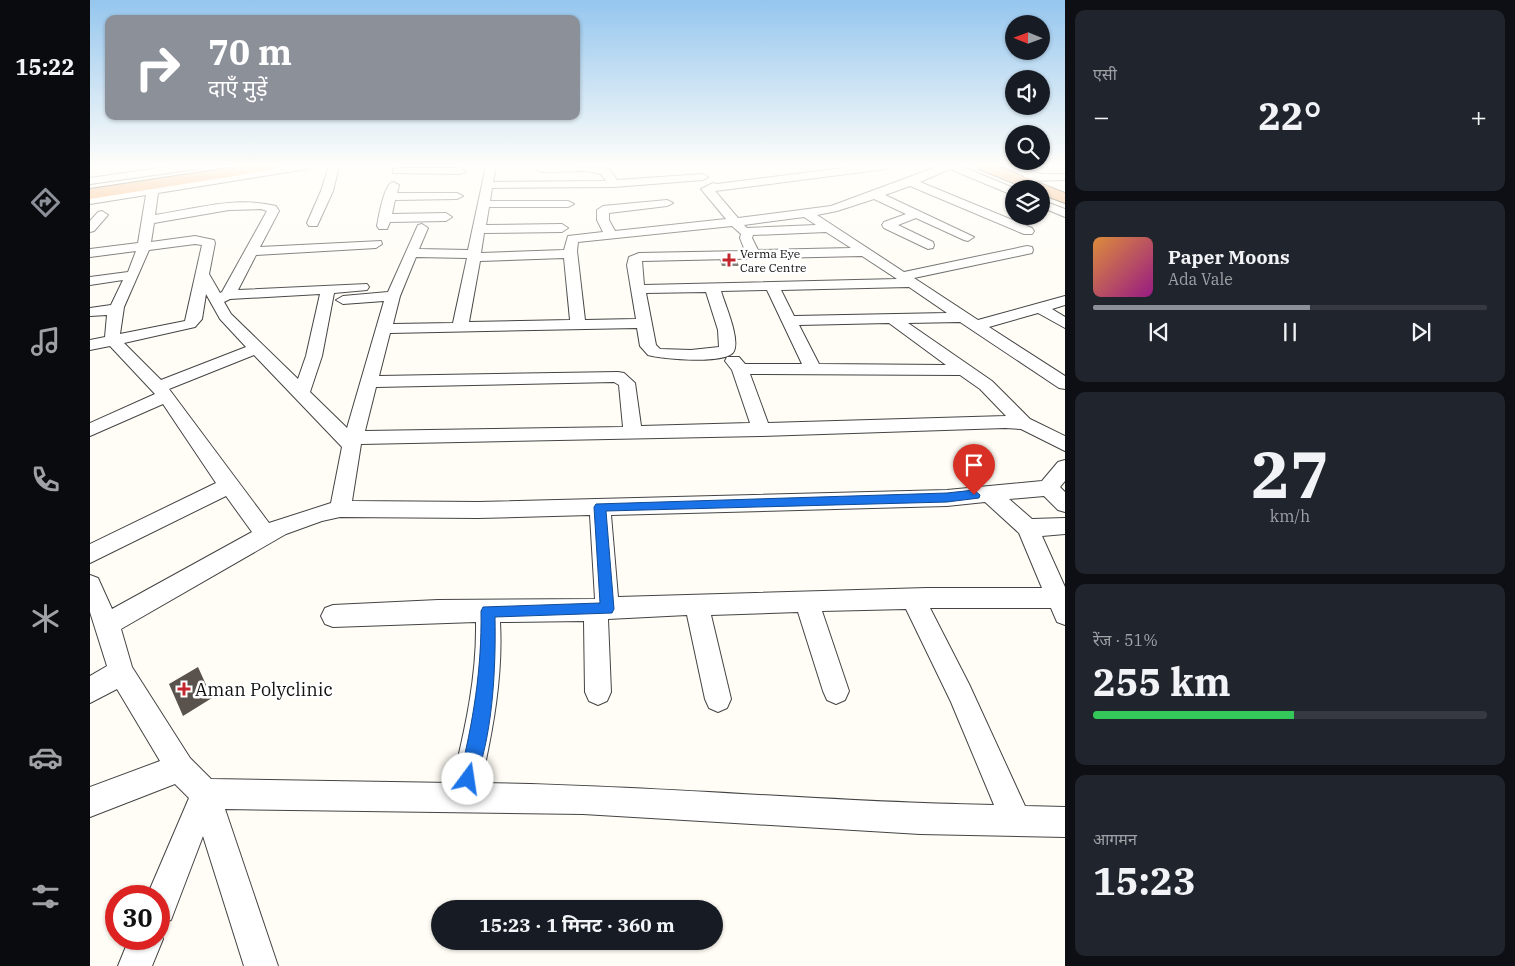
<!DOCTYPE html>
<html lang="hi">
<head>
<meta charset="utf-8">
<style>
  body { margin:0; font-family:"IBM Plex Serif","Noto Sans Devanagari",serif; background:#20242c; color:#f1f3f6; height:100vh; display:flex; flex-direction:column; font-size:19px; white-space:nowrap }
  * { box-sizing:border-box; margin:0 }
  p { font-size:16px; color:#9ea1a6 }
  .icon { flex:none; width:28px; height:28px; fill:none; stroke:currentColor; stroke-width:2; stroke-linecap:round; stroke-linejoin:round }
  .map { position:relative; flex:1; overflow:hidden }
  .drawer { display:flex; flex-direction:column; gap:10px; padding:10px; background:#0d0f14; width:450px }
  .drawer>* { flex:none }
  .top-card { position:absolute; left:15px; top:15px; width:475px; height:105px; border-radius:10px; box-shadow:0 1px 4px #0004; background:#8c9099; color:#fff; overflow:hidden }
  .needle { width:32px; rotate:271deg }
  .fabs { position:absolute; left:915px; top:15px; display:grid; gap:10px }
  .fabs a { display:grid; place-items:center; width:45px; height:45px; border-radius:50%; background:#171b24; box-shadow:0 1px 4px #0004; font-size:25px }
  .speed { position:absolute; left:15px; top:885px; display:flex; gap:10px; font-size:25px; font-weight:700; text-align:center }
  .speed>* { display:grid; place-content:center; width:65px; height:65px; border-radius:50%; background:#171b24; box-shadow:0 1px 4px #0004; line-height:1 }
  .speed .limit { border:8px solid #d22; background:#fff; color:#111 }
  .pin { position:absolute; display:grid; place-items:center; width:42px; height:42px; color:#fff; margin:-51px -21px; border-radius:50% 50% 50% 0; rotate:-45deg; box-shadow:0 0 5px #0007 }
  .pin .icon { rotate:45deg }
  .me { position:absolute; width:55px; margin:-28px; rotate:14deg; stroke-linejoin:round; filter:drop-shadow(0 0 4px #0008) }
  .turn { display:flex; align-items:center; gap:18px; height:105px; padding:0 20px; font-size:22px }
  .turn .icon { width:65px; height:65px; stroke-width:2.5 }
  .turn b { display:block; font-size:35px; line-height:42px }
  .big { font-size:38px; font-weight:700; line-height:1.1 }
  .drawer .widget { flex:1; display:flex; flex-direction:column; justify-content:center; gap:8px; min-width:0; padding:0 18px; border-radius:10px; background:#20242c }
  .drawer .dial { align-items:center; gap:0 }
  .dial b { font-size:65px; line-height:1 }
  .song { display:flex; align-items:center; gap:15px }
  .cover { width:60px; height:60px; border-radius:8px; background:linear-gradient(135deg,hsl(30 70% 55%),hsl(310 70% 35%)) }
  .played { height:5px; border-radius:2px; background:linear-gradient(90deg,#8c9099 55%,#363941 55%) }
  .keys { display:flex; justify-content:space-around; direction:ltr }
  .heat { display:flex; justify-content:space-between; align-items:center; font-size:28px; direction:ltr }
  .charge { height:8px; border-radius:4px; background:linear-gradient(90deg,#34c759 51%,#363941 0) }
  .trip { position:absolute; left:341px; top:900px; width:292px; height:50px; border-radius:25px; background:#171b24; box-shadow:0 1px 4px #0004; font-weight:700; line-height:50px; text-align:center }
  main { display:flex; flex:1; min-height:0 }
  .menu { display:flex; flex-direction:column; width:90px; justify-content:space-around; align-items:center; background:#090b0e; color:#9ea1a6 }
  .menu .icon { width:35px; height:35px }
  .menu .selected { color:#8c9099 }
  .menu b { font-size:22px; color:#f1f3f6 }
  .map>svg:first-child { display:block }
</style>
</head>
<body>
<main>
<nav class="menu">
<b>15:22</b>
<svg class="icon selected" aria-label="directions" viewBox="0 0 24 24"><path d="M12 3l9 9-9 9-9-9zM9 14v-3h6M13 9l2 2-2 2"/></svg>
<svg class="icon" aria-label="music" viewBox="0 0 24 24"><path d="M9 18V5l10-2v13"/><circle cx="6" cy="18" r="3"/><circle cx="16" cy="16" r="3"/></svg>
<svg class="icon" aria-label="phone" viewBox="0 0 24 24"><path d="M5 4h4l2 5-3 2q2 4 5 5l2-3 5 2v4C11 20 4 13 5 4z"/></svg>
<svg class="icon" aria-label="climate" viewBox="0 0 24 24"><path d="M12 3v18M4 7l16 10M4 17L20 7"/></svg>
<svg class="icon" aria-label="car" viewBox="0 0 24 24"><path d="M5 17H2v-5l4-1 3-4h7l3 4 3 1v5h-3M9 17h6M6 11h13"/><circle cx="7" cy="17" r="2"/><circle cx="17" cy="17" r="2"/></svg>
<svg class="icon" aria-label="filters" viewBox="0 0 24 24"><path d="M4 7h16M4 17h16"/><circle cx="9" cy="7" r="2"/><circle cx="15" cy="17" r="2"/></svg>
</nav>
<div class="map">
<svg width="975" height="966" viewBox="0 0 975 966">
  <rect width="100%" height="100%" fill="#fffdf5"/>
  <!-- building -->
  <path fill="#5a524d" d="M628,256H645L649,266H632Z
    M108,667L122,698L93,716L79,684Z"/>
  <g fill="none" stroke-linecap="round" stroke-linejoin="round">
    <!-- minor casing -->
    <g stroke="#444" stroke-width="2">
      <path id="minor" d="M83,166H112L107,169L0,184V178Z
        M196,166H222L217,169L68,193L65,215C105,209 146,196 186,206L189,211L170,247L291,241L292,244L286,248L166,255L148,290L277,284L279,287L277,290L244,293L232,356L220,392L257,428L294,301L253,304L246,300L253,296L298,292L328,225L332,224L338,228L329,249L378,250L396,166H406L403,182L516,181L511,174L495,171L451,172L446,169L450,166L515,168L519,169L527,180L613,174L618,177L613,180L524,187L402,188L400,201H478L484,204L478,207H399L396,225L472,224L478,228L472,232L394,233L391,253L474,250L478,236L513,232L507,220V210L513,206L577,200L583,203L577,206L519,213V220L525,231L636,219L611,189L623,183L627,184L769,166H800L795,169L625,191L648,218L741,206L849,166H871L926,189H924V195L920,194L860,169L830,182L942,228L944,231L942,234H934L820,186L795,195L884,237L878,241L874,240L826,218L808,225L843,242L844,245L843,248L838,249L794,228L792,225L794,222L816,214L784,199L747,211L727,215L814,272L937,246L942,247L943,250L942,253L824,278L888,320L975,296V305L962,309L975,317V328L948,313L899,327L975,376V389L969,388L870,322L818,323L902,381L940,419L975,436V451L931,429L915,428L671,436L271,444L262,501L388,502L857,490L952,481L968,462L975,460V481L970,487L975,492V512L968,510L954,496L919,499L942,519L975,518V534L952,536L975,587V625L967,622L961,608H840L879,684L935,806L975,807V837L830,834L493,814L135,809L188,966H154L113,836L81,920L69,924V896H57L99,798L85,784L0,817V787L70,761L27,689L0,703V676L17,666L0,612V575L8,578L22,609L162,532L136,496L0,563V544L126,483L73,404L0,436V423L65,394L20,346L0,350V340L15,337L17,315L0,316V308L21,305L33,280L0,285V277L38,272L46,251L0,257V249L48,243L56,195L0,204V198ZM171,209L177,211L132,292L130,293L119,274L125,243L124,240L105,236L61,242L64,223L139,210ZM714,217L726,225L657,228L654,225ZM642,226L651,234L650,238L655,251L549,253L539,257L537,265L546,319L495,320L487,251L488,242ZM736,232L761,248L668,250L662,238L663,235ZM105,244L112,245L95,321L30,334L34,307L59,250ZM772,256L807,279L554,285L552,261ZM326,257L377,258L363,323L303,324L310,296ZM474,258L480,320L379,322L390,261ZM819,287L857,313L704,316L691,290ZM677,290L712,364H655L649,357H637L635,361L642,370L660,423L551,426L545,383L534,373L528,372L289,376L300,333L547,328L550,346L558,355C571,359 638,365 644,351C650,338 635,305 631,291ZM616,292L628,330L629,347L601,350L570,349L566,345L556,293ZM116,294L130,319L156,347L71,380L34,343L105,327L112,319ZM230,294L216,356L208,379L141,314L134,302L140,299ZM799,323L856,365L729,364L709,325ZM164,355L252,447L241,503L179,523L79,389ZM660,374L870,375L890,389L916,416L678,423ZM524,382L529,385L533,427L275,431L286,387ZM895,502L929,533L952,588H837L528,597L521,515L857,506ZM500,515L505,599L348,600L243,605L235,608L231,616L235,624L243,627L386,622C387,677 375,730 362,783L121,779L100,758L42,667L31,629L196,534L232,521L250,517L388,518ZM816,609L861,702L904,805C733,802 562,785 391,783C403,730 413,676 410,622L494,621L495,692L499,701L508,705L517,701L521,692L518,619L597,615L615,699L619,708L628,712L637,708L641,699L621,615L708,612L733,691L737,700L746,704L755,700L759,691L732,611Z
        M239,166H249L243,191L227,226H219L217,223L231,191Z
        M913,166H928L950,174H975V180L938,181L934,180V176Z
        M307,168H371L376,171L371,174L303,173V169Z
        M303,182L309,185L307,193H367L373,196L367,199L305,200L302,214L356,213L362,217L356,221L300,222L297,229H289L287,226C289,216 294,184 303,182Z
        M951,200L975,209V217L951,207Z
        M12,211L18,215L4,231L0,232V221L8,212Z
        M69,929L73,939L62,966H28L39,939H69Z"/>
    </g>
    <!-- highway casing -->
    <g stroke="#222" stroke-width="2">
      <path id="highway" d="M152,166H188L181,170L0,199V189Z
        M887,166H907L975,193V203L951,194V189H938L889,169Z"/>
    </g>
    <!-- minor -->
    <use href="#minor" fill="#fff" fill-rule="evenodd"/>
    <!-- highway -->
    <use href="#highway" fill="#f5a25d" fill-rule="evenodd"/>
  </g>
  <!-- sky -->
  <linearGradient id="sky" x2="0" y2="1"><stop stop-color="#95c6ee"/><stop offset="0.55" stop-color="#fffefa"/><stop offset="1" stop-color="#fffefa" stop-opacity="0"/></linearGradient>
  <rect width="975" height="301" fill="url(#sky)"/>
  <!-- route -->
  <path fill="#1a73e8" stroke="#114b97" d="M884,490L890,495L889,498L857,502L516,511L524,609L522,613L405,617C406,667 403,739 383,785L378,788L372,785L369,779C383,723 392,669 391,611L393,607L510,603L504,507L506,504L857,493Z"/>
  <!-- markers -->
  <g fill="#c4262e" stroke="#fff" stroke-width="2">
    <path d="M636.5 252.5h5v5h5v5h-5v5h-5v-5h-5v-5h5z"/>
    <path d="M91.5 681.5h5v5h5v5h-5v5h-5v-5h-5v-5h5z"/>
  </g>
  <g text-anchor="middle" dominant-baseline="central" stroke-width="5" stroke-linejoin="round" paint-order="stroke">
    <!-- far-poi labels -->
    <g font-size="12" fill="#111" stroke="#fff" text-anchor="start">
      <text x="650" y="253">Verma Eye<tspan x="650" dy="14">Care Centre</tspan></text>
    </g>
    <!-- near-poi labels -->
    <g font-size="18" fill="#111" stroke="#fff" text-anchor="start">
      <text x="105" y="689">Aman Polyclinic</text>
    </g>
  </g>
</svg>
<div class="fabs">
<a><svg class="needle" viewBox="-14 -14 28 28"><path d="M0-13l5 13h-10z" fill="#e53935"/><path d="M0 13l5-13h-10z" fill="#9ea1a6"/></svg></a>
<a><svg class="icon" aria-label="sound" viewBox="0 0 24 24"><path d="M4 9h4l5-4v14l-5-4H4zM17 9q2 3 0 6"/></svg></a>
<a><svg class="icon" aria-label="search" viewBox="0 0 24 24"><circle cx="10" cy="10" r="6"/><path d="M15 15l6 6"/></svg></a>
<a><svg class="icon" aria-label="layers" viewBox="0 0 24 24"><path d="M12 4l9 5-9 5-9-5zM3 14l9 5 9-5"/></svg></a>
</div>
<div class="speed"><div class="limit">30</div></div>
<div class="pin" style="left:884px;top:495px;background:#d93025"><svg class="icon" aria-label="arrive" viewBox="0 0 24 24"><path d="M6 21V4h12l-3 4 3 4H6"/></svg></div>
<svg class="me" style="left:378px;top:779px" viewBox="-20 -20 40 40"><circle r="19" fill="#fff"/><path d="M0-13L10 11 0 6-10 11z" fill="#1a73e8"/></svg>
<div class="trip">15:23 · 1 मिनट · 360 m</div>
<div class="top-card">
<div class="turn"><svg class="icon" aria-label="right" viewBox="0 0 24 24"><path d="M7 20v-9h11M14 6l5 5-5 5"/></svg><div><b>70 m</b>दाएँ मुड़ें</div></div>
</div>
</div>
<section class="drawer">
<div class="widget"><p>एसी</p>
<div class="heat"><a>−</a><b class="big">22°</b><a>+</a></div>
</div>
<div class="widget">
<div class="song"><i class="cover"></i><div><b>Paper Moons</b><p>Ada Vale</p></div></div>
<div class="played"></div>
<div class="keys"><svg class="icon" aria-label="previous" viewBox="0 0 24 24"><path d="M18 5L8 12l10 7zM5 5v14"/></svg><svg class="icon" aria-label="pause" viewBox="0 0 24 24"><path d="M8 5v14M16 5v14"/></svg><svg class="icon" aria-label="next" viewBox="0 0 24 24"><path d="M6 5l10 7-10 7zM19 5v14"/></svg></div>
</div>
<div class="widget dial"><b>27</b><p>km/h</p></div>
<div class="widget"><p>रेंज · 51%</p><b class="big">255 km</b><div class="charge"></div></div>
<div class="widget"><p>आगमन</p><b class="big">15:23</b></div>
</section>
</main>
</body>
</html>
